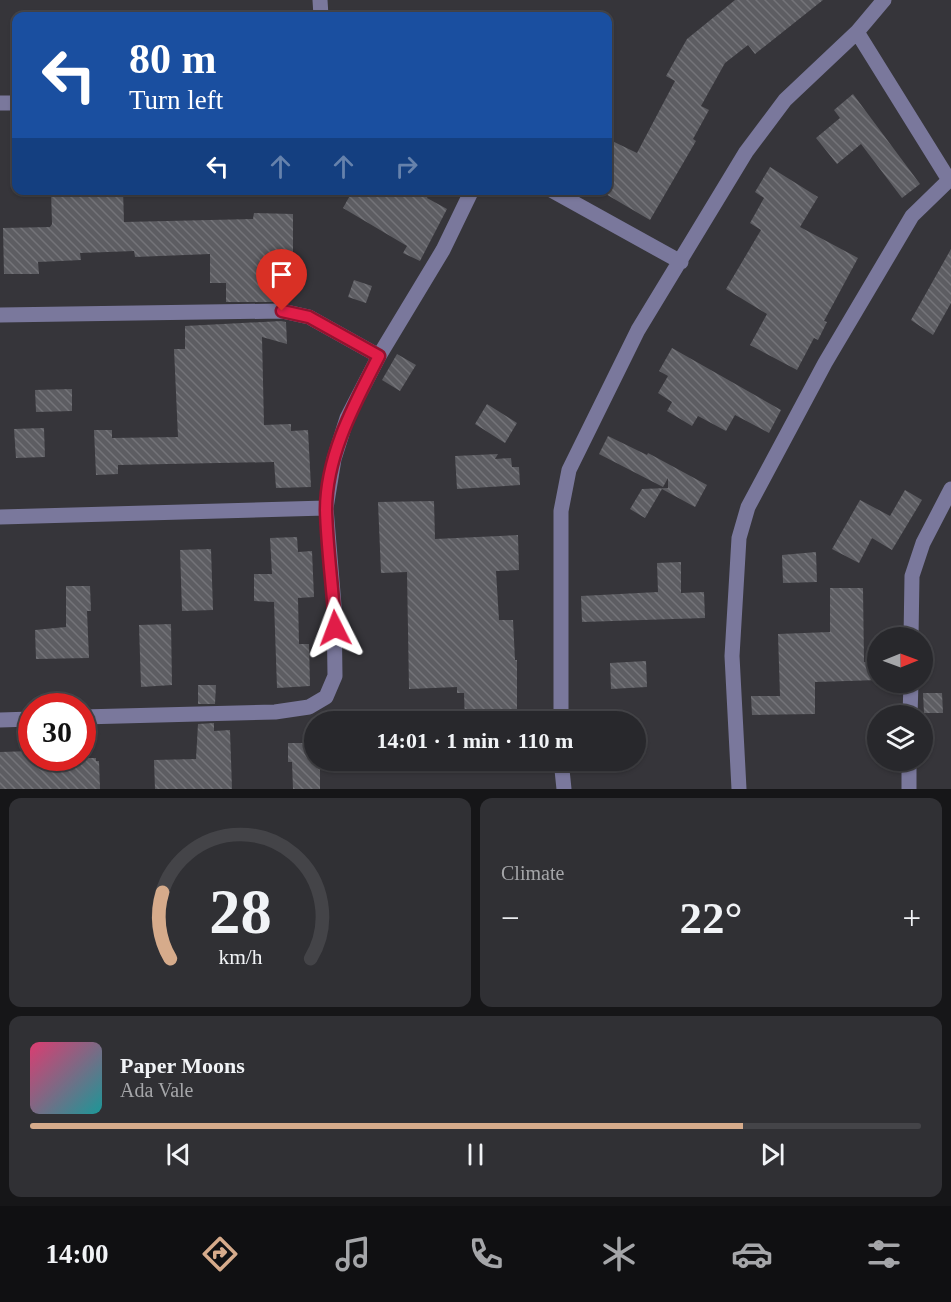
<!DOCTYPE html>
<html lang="en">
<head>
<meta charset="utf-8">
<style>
  body { margin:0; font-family:Georgia,serif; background:#303034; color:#f1f3f6; height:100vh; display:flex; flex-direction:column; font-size:22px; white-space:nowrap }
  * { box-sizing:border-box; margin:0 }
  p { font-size:20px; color:#a5a6a9 }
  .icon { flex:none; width:33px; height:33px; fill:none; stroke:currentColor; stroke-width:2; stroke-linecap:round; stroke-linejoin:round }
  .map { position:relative; height:789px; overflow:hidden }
  .details { display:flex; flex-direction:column; gap:9px; padding:9px; background:#161618; flex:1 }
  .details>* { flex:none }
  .hud { position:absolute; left:12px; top:12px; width:600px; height:183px; border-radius:12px; box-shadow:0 2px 4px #0004,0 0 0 2px #444448; background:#1a4fa0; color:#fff; overflow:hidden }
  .needle { width:39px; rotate:89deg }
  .fabs { position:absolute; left:867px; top:627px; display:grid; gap:12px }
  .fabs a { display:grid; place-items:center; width:66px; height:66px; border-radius:50%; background:#28282c; box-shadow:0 2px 4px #0004,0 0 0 2px #444448; font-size:30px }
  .speed { position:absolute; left:18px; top:693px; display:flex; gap:12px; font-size:30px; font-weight:700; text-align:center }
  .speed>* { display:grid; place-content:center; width:78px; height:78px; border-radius:50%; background:#28282c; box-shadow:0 2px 4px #0004,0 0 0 2px #444448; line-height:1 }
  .speed .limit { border:9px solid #d22; background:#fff; color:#111 }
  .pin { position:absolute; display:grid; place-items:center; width:51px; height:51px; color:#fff; margin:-62px -26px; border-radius:50% 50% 50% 0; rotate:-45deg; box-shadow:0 0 6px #0007 }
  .pin .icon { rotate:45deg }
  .me { position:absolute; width:66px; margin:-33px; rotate:357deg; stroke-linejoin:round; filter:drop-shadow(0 0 4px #0008) }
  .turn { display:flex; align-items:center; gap:21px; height:126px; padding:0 18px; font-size:27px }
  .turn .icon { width:78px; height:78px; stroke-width:2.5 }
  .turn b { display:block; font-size:42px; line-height:51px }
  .lanes { display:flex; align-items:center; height:57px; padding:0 18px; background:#0003; justify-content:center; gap:30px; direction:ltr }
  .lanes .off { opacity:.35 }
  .big { font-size:45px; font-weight:700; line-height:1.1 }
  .details .card { flex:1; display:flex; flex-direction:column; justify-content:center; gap:9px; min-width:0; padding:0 21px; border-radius:12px; background:#303034 }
  .details .dial { align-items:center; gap:0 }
  .dial svg { height:156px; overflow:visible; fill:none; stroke:#444448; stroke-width:7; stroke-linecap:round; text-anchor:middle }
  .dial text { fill:#f1f3f6; stroke:none }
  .song { display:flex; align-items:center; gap:18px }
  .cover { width:72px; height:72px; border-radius:9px; background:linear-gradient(135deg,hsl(340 70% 55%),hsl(180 70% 35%)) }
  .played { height:6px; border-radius:3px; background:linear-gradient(90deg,#d6ab8b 80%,#444448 80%) }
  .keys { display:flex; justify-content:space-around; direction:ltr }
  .heat { display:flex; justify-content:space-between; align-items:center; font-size:33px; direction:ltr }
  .details .tiles { flex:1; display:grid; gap:9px; grid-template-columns:1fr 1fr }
  .card:last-child { grid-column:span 2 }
  .trip { position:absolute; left:304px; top:711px; width:342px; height:60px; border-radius:30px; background:#28282c; box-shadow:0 2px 4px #0004,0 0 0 2px #444448; font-weight:700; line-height:60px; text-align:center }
  .tab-bar { display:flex; height:96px; justify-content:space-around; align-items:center; background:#101012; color:#a5a6a9 }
  .tab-bar .icon { width:42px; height:42px }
  .tab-bar .active { color:#d6ab8b }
  .tab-bar b { font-size:27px; color:#f1f3f6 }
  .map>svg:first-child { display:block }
</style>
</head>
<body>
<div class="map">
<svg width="951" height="789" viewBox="0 0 951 789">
  <defs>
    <pattern id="building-back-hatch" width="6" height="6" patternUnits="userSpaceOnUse" patternTransform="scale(1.5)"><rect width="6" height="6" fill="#5d5d62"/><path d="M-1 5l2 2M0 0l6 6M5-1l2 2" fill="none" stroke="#747479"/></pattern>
  </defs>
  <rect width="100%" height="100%" fill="#36353a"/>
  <!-- building -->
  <path fill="url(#building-back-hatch)" d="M735,0H823L755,54L748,45L725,63L701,106L709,110L693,139L696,141L650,220L604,193L608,190V139L637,153L675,81L666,76L687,39Z
    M853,94L920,184L902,198L861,144L837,164L816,138L840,118L834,110Z
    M770,167L818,197L800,227L858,258L824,321L827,322L818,340L814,338L797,370L750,345L767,314L726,289L761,230L750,223L764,198L755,192Z
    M51,190H123L124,222L253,219L254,213L293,214V259H286V302H226V283H210V254L135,257L134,251L80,253L81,260L38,262L39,274H4L3,228L50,227L52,224Z
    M353,190H430L427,198L447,209L420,261L403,253L407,246L343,208Z
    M951,249V303L933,335L911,320Z
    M354,280L372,286L366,303L348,297Z
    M281,321L286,322L287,344L262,337L264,425L291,424V431L308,430L311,487L276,488L274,462L118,465V474L96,475L94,430H112V438L178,437L174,349H185V326Z
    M672,348L781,410L769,433L735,415L726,431L698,416L692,426L667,411L672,402L658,393L668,376L659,371Z
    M397,354L416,365L400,391L382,380Z
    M72,389V411L36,412L35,390Z
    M487,404L517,423L505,443L475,424Z
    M44,428L45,457L16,458L14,429Z
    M608,436L647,455L648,453L707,485L695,507L662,489L645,518L630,509L642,489L668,488V478L663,487L599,454Z
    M498,454L495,459L511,458L512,467H519L520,485L457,489L455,456Z
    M905,490L922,500L892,550L872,538L859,563L832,549L860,500L890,516Z
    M434,501L435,539L518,535L519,570L496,571L499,620H513L515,660H517V722H465L464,693H457V687L409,689L407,572L381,573L378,502Z
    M297,537L298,552L312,551L314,597L298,598L299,644H309L310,686L277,688L274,602L254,601V574H272L270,538Z
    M211,549L213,610L182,611L180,550Z
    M816,552L817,582L783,583L782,555Z
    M681,562V593L704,592L705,618L582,622L581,596L658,592L657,563Z
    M66,586H90L91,611H87L89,658L36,659L35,630L66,627Z
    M830,588H863L864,662H878V680L815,682V714L752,715L751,696H780L778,634L830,632Z
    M171,624L172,685L141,687L139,625Z
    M646,661L647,687L611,689L610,663Z
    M198,685H216L215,704H198Z
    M923,693H942L943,713H924Z
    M214,723V731L230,730L232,789H155L154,760L196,759L198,724Z
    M288,743H315V760H320V789H293L292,762H288Z
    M32,751V758H96V761H99L100,789H0V752Z"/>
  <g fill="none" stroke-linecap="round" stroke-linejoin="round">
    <!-- minor -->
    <path stroke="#7a789c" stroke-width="15" d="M320,0L321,16
      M857,32L884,0
      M0,103H16
      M551,190L681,262
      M0,315L282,311L309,317L379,356
      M0,517L326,508
      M911,638L912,576L923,543L951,489
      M910,716L911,682
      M82,717L275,712L309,707L326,697L335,676L334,605L326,508L334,459L347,418L379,356L443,250L472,190
      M0,720L32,719
      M561,722V511L569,470L638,330L746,152L785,100L857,32L949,180
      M561,760L564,789
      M739,789L732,656L739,538L748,507L825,363L912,216L951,178
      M909,789V760"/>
  </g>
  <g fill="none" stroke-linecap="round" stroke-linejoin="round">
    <!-- route casing -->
    <g stroke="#92132f" stroke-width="15">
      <path id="route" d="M282,311L309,317L379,356C355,403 326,455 326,510C327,549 333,589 335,628"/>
    </g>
    <!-- route -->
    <use href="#route" stroke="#e11d48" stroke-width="10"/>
  </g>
</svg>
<div class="fabs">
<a><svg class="needle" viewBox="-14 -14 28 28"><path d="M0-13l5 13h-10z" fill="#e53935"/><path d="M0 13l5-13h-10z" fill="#a5a6a9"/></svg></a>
<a><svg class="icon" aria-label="layers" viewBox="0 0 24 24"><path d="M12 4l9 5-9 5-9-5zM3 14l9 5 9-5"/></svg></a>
</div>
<div class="speed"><div class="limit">30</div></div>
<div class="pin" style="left:282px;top:311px;background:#d93025"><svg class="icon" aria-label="arrive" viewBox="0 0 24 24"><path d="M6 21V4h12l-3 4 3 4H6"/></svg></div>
<svg class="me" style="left:335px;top:628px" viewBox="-20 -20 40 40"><path d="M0-17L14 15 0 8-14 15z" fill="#e11d48" stroke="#fff" stroke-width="4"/></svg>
<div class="trip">14:01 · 1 min · 110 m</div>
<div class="hud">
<div class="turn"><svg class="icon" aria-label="left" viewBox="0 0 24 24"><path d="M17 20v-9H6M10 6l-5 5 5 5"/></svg><div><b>80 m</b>Turn left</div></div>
<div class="lanes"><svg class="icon" aria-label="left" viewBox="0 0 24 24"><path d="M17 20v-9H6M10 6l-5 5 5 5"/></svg><svg class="icon off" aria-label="ahead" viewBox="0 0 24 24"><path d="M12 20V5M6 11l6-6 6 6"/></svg><svg class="icon off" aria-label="ahead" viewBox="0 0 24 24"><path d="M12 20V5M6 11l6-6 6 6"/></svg><svg class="icon off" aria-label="right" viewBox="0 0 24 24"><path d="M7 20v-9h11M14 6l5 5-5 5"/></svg></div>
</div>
</div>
<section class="details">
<div class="tiles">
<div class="card dial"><svg viewBox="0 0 100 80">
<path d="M14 69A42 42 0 1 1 86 69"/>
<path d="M14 69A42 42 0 0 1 10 35" stroke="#d6ab8b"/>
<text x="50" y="56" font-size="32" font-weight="700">28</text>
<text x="50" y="72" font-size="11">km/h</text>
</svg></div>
<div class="card"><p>Climate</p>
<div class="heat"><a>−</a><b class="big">22°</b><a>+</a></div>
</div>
<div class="card">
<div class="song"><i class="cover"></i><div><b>Paper Moons</b><p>Ada Vale</p></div></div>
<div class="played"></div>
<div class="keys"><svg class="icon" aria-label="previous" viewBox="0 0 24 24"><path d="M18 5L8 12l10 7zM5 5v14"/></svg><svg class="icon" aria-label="pause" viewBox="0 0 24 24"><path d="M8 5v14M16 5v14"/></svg><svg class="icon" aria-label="next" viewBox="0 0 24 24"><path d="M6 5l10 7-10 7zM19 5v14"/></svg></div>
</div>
</div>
</section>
<nav class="tab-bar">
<b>14:00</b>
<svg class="icon active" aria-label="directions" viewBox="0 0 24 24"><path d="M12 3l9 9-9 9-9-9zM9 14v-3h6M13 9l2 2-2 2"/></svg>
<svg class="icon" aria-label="music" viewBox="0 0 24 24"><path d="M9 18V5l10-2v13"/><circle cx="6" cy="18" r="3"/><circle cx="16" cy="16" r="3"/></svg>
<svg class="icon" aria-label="phone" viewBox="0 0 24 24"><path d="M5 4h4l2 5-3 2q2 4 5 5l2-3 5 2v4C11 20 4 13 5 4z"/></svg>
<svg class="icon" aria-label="climate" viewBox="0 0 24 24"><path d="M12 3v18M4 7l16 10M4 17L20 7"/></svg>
<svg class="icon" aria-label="car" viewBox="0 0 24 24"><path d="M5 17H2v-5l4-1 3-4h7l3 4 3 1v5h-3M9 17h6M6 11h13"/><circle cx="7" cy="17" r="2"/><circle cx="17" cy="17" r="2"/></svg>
<svg class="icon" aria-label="filters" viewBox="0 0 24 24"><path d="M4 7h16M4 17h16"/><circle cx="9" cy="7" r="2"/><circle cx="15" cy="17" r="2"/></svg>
</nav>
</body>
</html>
